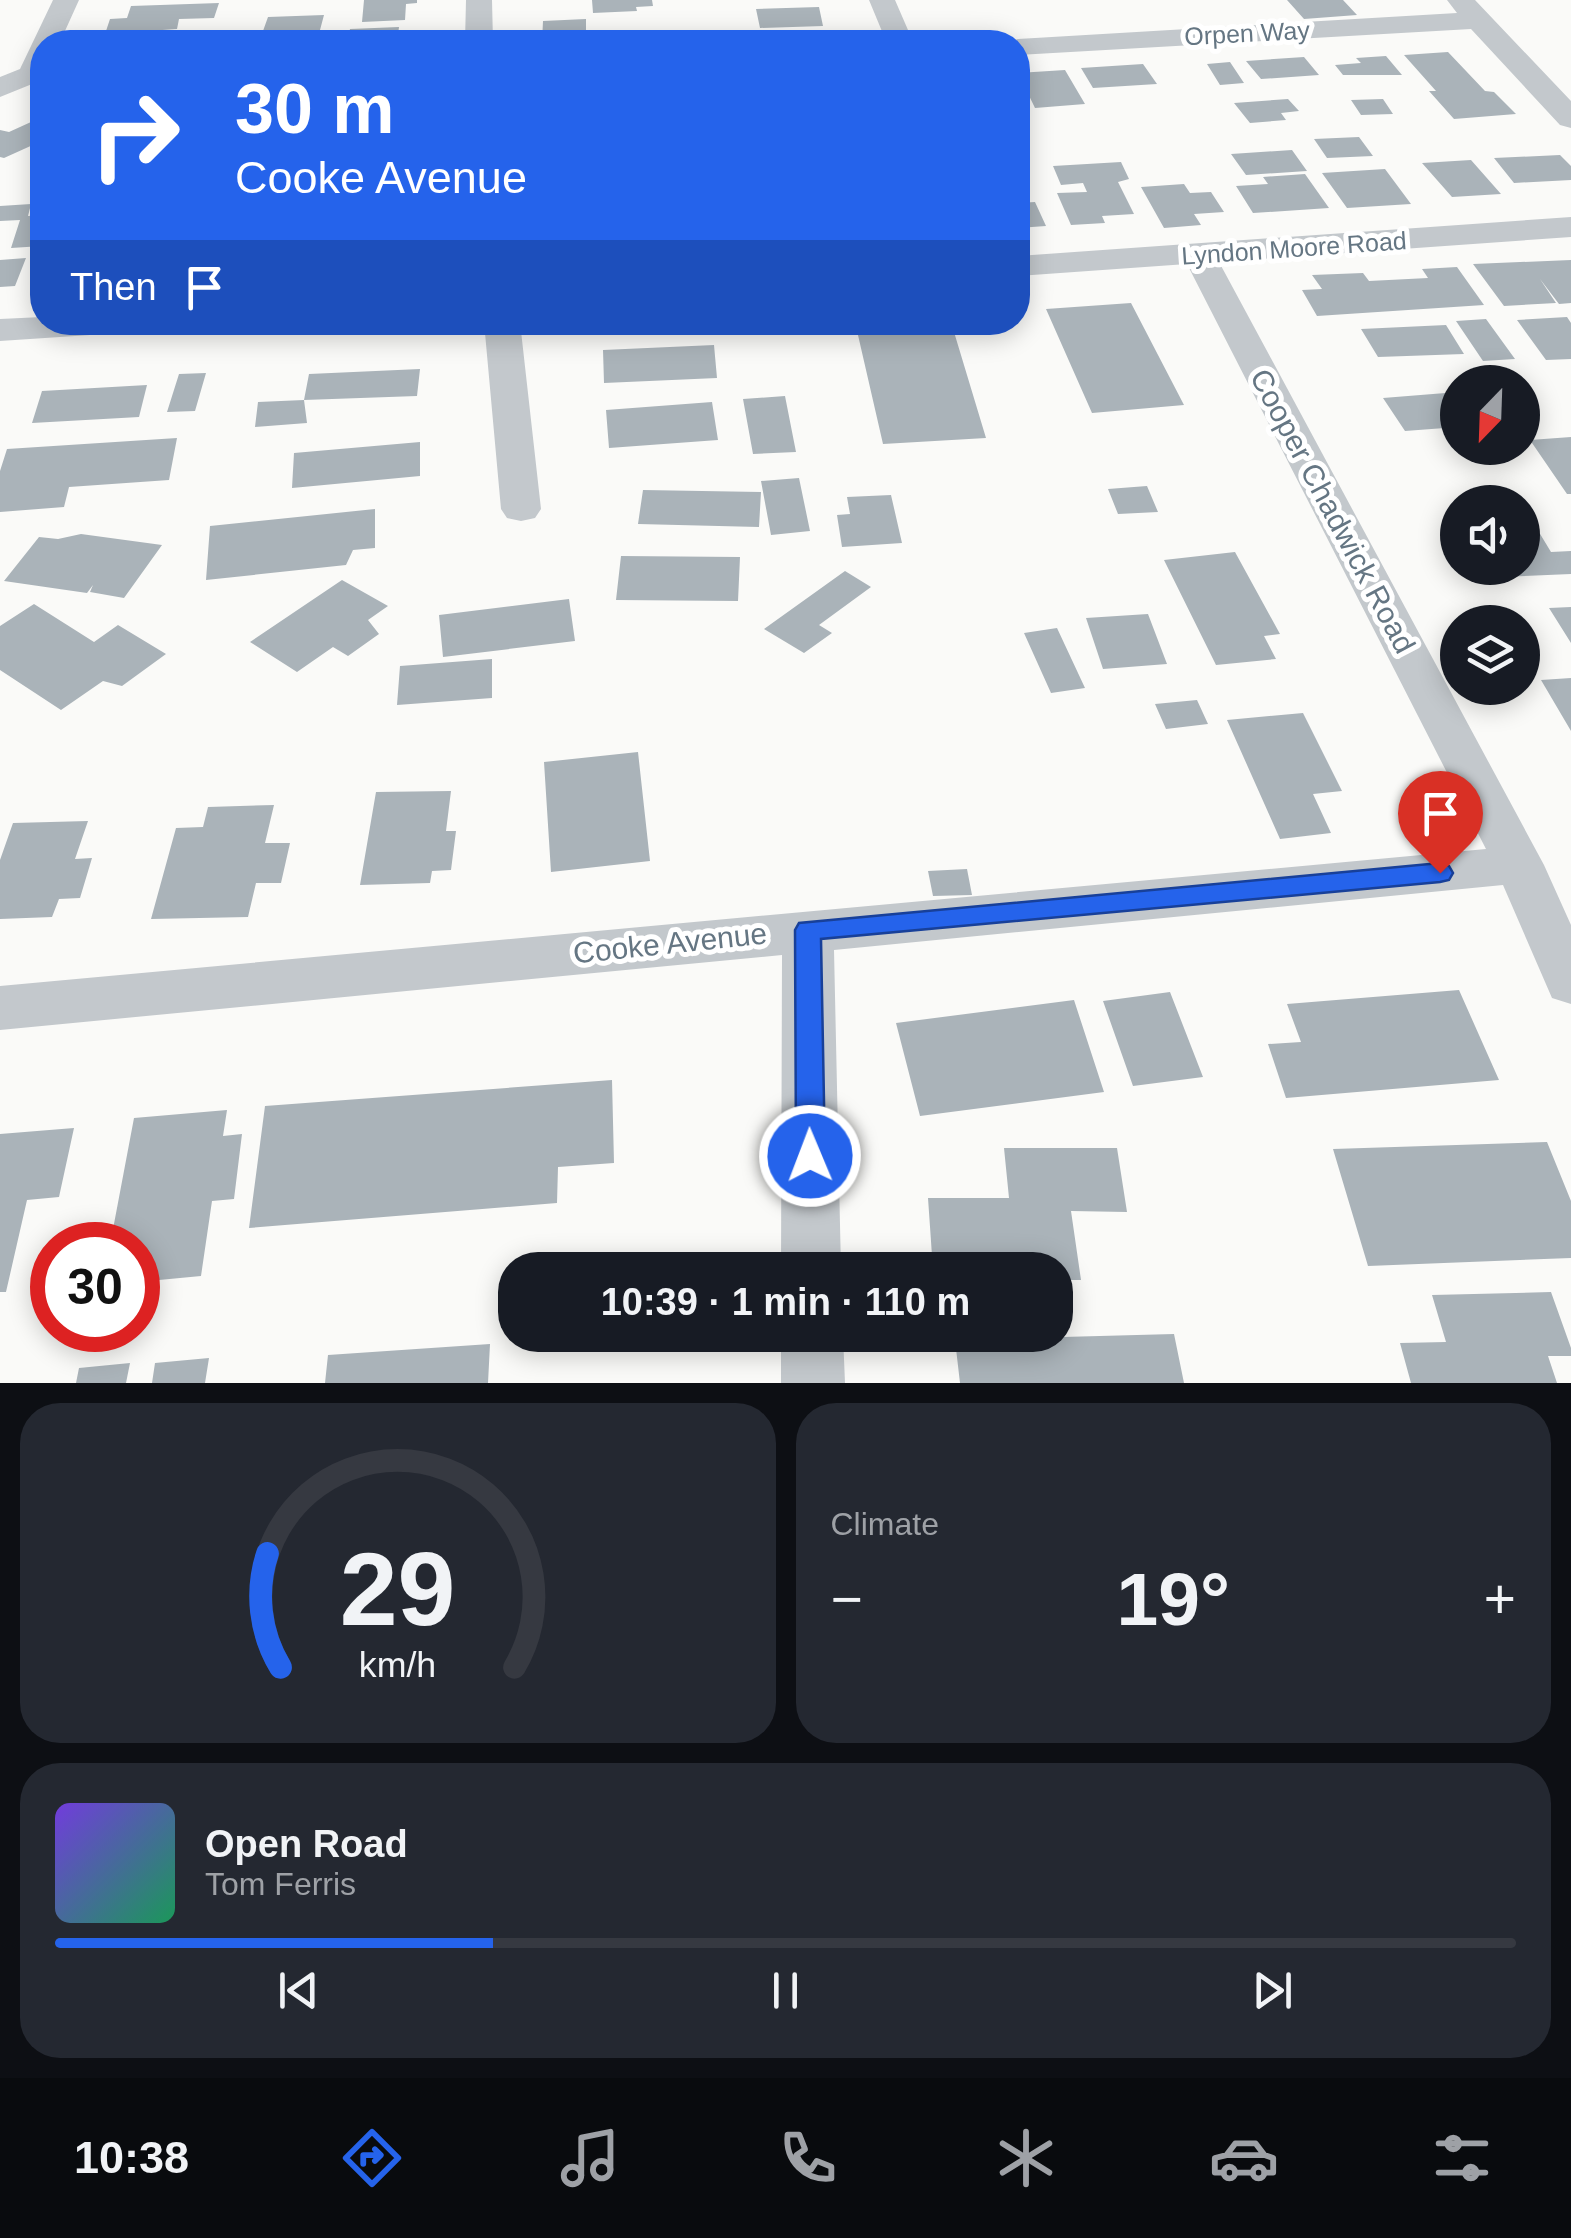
<!DOCTYPE html>
<html lang="en">
<head>
<meta charset="utf-8">
<style>
  body { margin:0; font-family:Helvetica,sans-serif; background:#242831; color:#f1f3f6; height:100vh; display:flex; flex-direction:column; font-size:38px; white-space:nowrap }
  * { box-sizing:border-box; margin:0 }
  p { font-size:32px; color:#9ea1a6 }
  .icon { flex:none; width:55px; height:55px; fill:none; stroke:currentColor; stroke-width:2; stroke-linecap:round; stroke-linejoin:round }
  .map { position:relative; height:1383px; overflow:hidden }
  .sheet { display:flex; flex-direction:column; gap:20px; padding:20px; background:#0d0f14; flex:1 }
  .sheet>* { flex:none }
  .top-card { position:absolute; left:30px; top:30px; width:1000px; height:305px; border-radius:40px; box-shadow:0 5px 25px #0003; background:#2563eb; color:#fff; overflow:hidden }
  .needle { width:65px; rotate:203deg }
  .buttons { position:absolute; left:1440px; top:365px; display:grid; gap:20px }
  .buttons a { display:grid; place-items:center; width:100px; height:100px; border-radius:50%; background:#171b24; box-shadow:0 5px 25px #0003; font-size:50px }
  .speed { position:absolute; left:30px; top:1222px; display:flex; gap:20px; font-size:50px; font-weight:700; text-align:center }
  .speed>* { display:grid; place-content:center; width:130px; height:130px; border-radius:50%; background:#171b24; box-shadow:0 5px 25px #0003; line-height:1 }
  .speed .limit { border:15px solid #d22; background:#fff; color:#111 }
  .pin { position:absolute; display:grid; place-items:center; width:85px; height:85px; color:#fff; margin:-102px -42px; border-radius:50% 50% 50% 0; rotate:-45deg; box-shadow:0 0 10px #0007 }
  .pin .icon { rotate:45deg }
  .me { position:absolute; width:110px; margin:-55px; rotate:359deg; stroke-linejoin:round; filter:drop-shadow(0 0 8px #0008) }
  .turn { display:flex; align-items:center; gap:35px; height:210px; padding:0 40px; font-size:45px }
  .turn .icon { width:130px; height:130px; stroke-width:2.5 }
  .turn b { display:block; font-size:70px; line-height:85px }
  .then { display:flex; align-items:center; height:95px; padding:0 40px; background:#0003; gap:20px; font-size:38px }
  .big { font-size:75px; font-weight:600; line-height:1.1 }
  .sheet .card { flex:1; display:flex; flex-direction:column; justify-content:center; gap:15px; min-width:0; padding:0 35px; border-radius:40px; background:#242831 }
  .sheet .dial { align-items:center; gap:0 }
  .dial svg { height:260px; overflow:visible; fill:none; stroke:#363941; stroke-width:7; stroke-linecap:round; text-anchor:middle }
  .dial text { fill:#f1f3f6; stroke:none }
  .song { display:flex; align-items:center; gap:30px }
  .cover { width:120px; height:120px; border-radius:15px; background:linear-gradient(135deg,hsl(260 70% 55%),hsl(150 70% 35%)) }
  .played { height:10px; border-radius:5px; background:linear-gradient(90deg,#2563eb 30%,#363941 30%) }
  .keys { display:flex; justify-content:space-around; direction:ltr }
  .heat { display:flex; justify-content:space-between; align-items:center; font-size:55px; direction:ltr }
  .sheet .tiles { flex:1; display:grid; gap:20px; grid-template-columns:1fr 1fr }
  .card:last-child { grid-column:span 2 }
  .trip { position:absolute; left:498px; top:1252px; width:575px; height:100px; border-radius:40px; background:#171b24; box-shadow:0 5px 25px #0003; font-weight:600; line-height:100px; text-align:center }
  .tab-bar { display:flex; height:160px; justify-content:space-around; align-items:center; background:#090b0e; color:#9ea1a6 }
  .tab-bar .icon { width:70px; height:70px }
  .tab-bar .selected { color:#2563eb }
  .tab-bar b { font-size:45px; color:#f1f3f6 }
  .map>svg:first-child { display:block }
</style>
</head>
<body>
<div class="map">
<svg width="1571" height="1383" viewBox="0 0 1571 1383">
  <rect width="100%" height="100%" fill="#fafaf8"/>
  <!-- building -->
  <path fill="#aab3b9" d="M364,0H417V3L406,4L405,20L362,22Z
    M592,0H652L653,6L636,7L637,11L593,13Z
    M1287,0H1343L1357,15L1304,19Z
    M219,3L214,18L179,19L177,29L105,34L110,19L127,18L131,6Z
    M819,7L823,26L760,28L756,9Z
    M324,15L320,30L263,31L268,17Z
    M586,19V42H542L543,21Z
    M399,27L397,42H336V39H348L350,29Z
    M1448,52L1485,91L1494,92L1516,114L1454,119L1429,91H1436L1404,55Z
    M1386,56L1402,75H1343L1335,65L1361,63L1356,58Z
    M1304,57L1319,75L1261,79L1246,61Z
    M1230,62L1244,83L1220,85L1207,64Z
    M1143,64L1157,84L1093,88L1081,68Z
    M1065,70L1085,104L1035,108L1018,73Z
    M1288,99L1299,111L1281,113L1286,120L1250,123L1234,103Z
    M1383,99L1393,114L1361,115L1351,100Z
    M42,117V147L35,144L4,158L0,157V130L9,132Z
    M1359,137L1373,156L1327,158L1314,139Z
    M1292,150L1307,171L1246,175L1231,154Z
    M1560,155L1571,166V180L1514,183L1494,158Z
    M1471,160L1501,194L1452,197L1422,163Z
    M1121,162L1129,179L1118,182L1134,214L1102,216L1105,223L1071,225L1057,193L1087,192L1083,183L1061,185L1053,166Z
    M1385,169L1411,204L1347,208L1322,173Z
    M1305,174L1329,208L1253,213L1236,186L1268,184L1263,177Z
    M1184,184L1190,193L1211,192L1224,212L1194,214L1201,225L1164,228L1141,187Z
    M1035,202L1046,226L1018,228V203Z
    M31,204L28,216L42,215V246L11,248L20,220L0,221V206Z
    M26,258L15,286L0,287V260Z
    M1571,260V303L1559,304L1540,279L1556,303L1504,306L1473,264Z
    M1457,267L1484,305L1317,316L1302,290L1322,289L1312,275L1363,273L1369,281L1428,278L1422,269Z
    M1131,303L1184,405L1092,413L1046,309Z
    M1567,317L1571,323V359L1546,360L1517,320Z
    M1486,319L1515,359L1483,361L1456,321Z
    M855,322H951L986,438L883,444Z
    M1446,325L1464,354L1378,357L1361,329Z
    M714,345L717,378L604,383L603,350Z
    M420,369L417,396L304,400L309,374Z
    M206,373L195,411L167,412L179,374Z
    M147,385L139,417L32,423L42,391Z
    M1458,392V427L1405,431L1383,398Z
    M785,396L796,452L753,454L743,399Z
    M304,400L307,423L255,427L258,402Z
    M712,402L718,440L609,448L606,410Z
    M1571,437V494H1567L1530,440Z
    M177,438L169,480L69,487L64,507L0,512V471L7,449Z
    M420,442V476L292,488L294,453Z
    M799,478L810,531L771,535L761,481Z
    M1147,486L1158,512L1118,514L1108,489Z
    M643,490L761,492L759,527L638,524Z
    M891,495L902,543L842,547L837,515L850,514L847,497Z
    M375,509V548L353,550L346,565L206,580L210,526Z
    M1522,514H1528L1551,552L1571,551V574L1500,577L1495,568H1522Z
    M81,534L162,545L124,598L90,592L93,585L87,593L4,581L39,537L58,539Z
    M1235,552L1280,634L1264,636L1276,659L1216,665L1164,560Z
    M621,556L740,557L738,601L616,600Z
    M845,571L871,587L819,625L832,633L804,653L764,629Z
    M342,580L388,606L368,620L379,634L348,656L333,647L297,672L250,642Z
    M569,599L575,641L443,657L439,615Z
    M34,604L94,642L118,625L166,654L122,686L103,681L61,710L0,670V626Z
    M1571,607V643L1549,608Z
    M1148,614L1167,664L1103,669L1086,618Z
    M1057,628L1085,688L1051,693L1024,633Z
    M492,659V698L397,705L400,666Z
    M1571,678V731L1541,680Z
    M1197,700L1208,724L1166,729L1155,704Z
    M1303,713L1342,791L1313,794L1331,833L1280,839L1227,720Z
    M638,752L650,861L551,872L544,762Z
    M451,791L446,831H456L451,870L432,871L430,883L360,885L376,792Z
    M274,805L265,843H290L281,883H256L248,917L151,919L176,828L203,827L208,807Z
    M88,821L75,859L92,858L80,898L59,899L52,917L0,919V860L13,823Z
    M967,869L972,895L933,896L928,871Z
    M1459,990L1499,1080L1286,1098L1268,1044L1301,1042L1287,1004Z
    M1170,992L1203,1077L1133,1086L1103,1001Z
    M1074,1000L1104,1092L920,1116L896,1023Z
    M612,1080L614,1163L558,1167L557,1203L249,1228L265,1106Z
    M227,1110L223,1136L242,1134L234,1199L212,1201L201,1276L138,1282V1245H110L134,1118Z
    M74,1128L59,1197L27,1200L6,1292H0V1134Z
    M1547,1142L1571,1201V1258L1368,1266L1333,1149Z
    M1004,1148H1117L1127,1212L1071,1211L1081,1280H1055V1270H933L928,1198H1009Z
    M1551,1292L1571,1348V1356H1548L1557,1383H1411L1400,1343L1446,1342L1432,1295Z
    M1174,1334L1184,1383H960L955,1340Z
    M490,1344L488,1383H325L328,1355Z
    M209,1358L205,1383H152L155,1363Z
    M130,1363L126,1383H76L79,1368Z"/>
  <g fill="none" stroke-linecap="round" stroke-linejoin="round">
    <!-- street -->
    <path fill="#c3c8cc" fill-rule="evenodd" d="M53,0H79L60,42H42V80L0,97V77L20,69Z
      M466,0H492L493,42H465Z
      M869,0H895L908,30L924,36L928,42L886,41Z
      M1447,0H1475L1571,101V128L1560,125L1471,29L1018,55V42H1007L1018,39L1457,13Z
      M1571,217V237L1219,262L1544,865L1571,925V1004L1552,998L1503,885L834,950L841,1270H781L782,955L0,1030V986L1486,849L1187,264L1018,276V256Z
      M42,317V322H137L132,329L120,333L0,341V319Z
      M484,322H520L541,509L535,518L521,521L507,518L501,509Z
      M781,1335H843L845,1383H781Z"/>
  </g>
  <!-- route -->
  <path fill="#2563eb" stroke="#184099" stroke-width="2.5" d="M1440,863L1449,866L1453,873L1449,880L1440,882L821,939L825,1156L820,1166L810,1169L800,1166L796,1156L795,930L799,923Z"/>
  <g text-anchor="middle" dominant-baseline="central" stroke-width="10" stroke-linejoin="round" paint-order="stroke">
    <!-- far-street labels -->
    <g font-size="25" fill="#657683" stroke="#fff">
      <text transform="translate(1247 33) rotate(-3)">Orpen Way</text>
      <text transform="translate(1294 248) rotate(-4)">Lyndon Moore Road</text>
    </g>
    <!-- street labels -->
    <g font-size="30" fill="#657683" stroke="#fff">
      <text transform="translate(1333 511) rotate(62)">Cooper Chadwick Road</text>
      <text transform="translate(670 943) rotate(-6)">Cooke Avenue</text>
    </g>
  </g>
</svg>
<div class="buttons">
<a><svg class="needle" viewBox="-14 -14 28 28"><path d="M0-13l5 13h-10z" fill="#e53935"/><path d="M0 13l5-13h-10z" fill="#9ea1a6"/></svg></a>
<a><svg class="icon" aria-label="sound" viewBox="0 0 24 24"><path d="M4 9h4l5-4v14l-5-4H4zM17 9q2 3 0 6"/></svg></a>
<a><svg class="icon" aria-label="layers" viewBox="0 0 24 24"><path d="M12 4l9 5-9 5-9-5zM3 14l9 5 9-5"/></svg></a>
</div>
<div class="speed"><div class="limit">30</div></div>
<div class="pin" style="left:1440px;top:873px;background:#d93025"><svg class="icon" aria-label="arrive" viewBox="0 0 24 24"><path d="M6 21V4h12l-3 4 3 4H6"/></svg></div>
<svg class="me" style="left:810px;top:1156px" viewBox="-20 -20 40 40"><circle r="17" fill="#2563eb" stroke="#fff" stroke-width="3"/><path d="M0-11L8 9 0 5-8 9z" fill="#fff"/></svg>
<div class="trip">10:39 · 1 min · 110 m</div>
<div class="top-card">
<div class="turn"><svg class="icon" aria-label="right" viewBox="0 0 24 24"><path d="M7 20v-9h11M14 6l5 5-5 5"/></svg><div><b>30 m</b>Cooke Avenue</div></div>
<div class="then">Then<svg class="icon" aria-label="arrive" viewBox="0 0 24 24"><path d="M6 21V4h12l-3 4 3 4H6"/></svg></div>
</div>
</div>
<section class="sheet">
<div class="tiles">
<div class="card dial"><svg viewBox="0 0 100 80">
<path d="M14 69A42 42 0 1 1 86 69"/>
<path d="M14 69A42 42 0 0 1 10 34" stroke="#2563eb"/>
<text x="50" y="56" font-size="32" font-weight="700">29</text>
<text x="50" y="72" font-size="11">km/h</text>
</svg></div>
<div class="card"><p>Climate</p>
<div class="heat"><a>−</a><b class="big">19°</b><a>+</a></div>
</div>
<div class="card">
<div class="song"><i class="cover"></i><div><b>Open Road</b><p>Tom Ferris</p></div></div>
<div class="played"></div>
<div class="keys"><svg class="icon" aria-label="previous" viewBox="0 0 24 24"><path d="M18 5L8 12l10 7zM5 5v14"/></svg><svg class="icon" aria-label="pause" viewBox="0 0 24 24"><path d="M8 5v14M16 5v14"/></svg><svg class="icon" aria-label="next" viewBox="0 0 24 24"><path d="M6 5l10 7-10 7zM19 5v14"/></svg></div>
</div>
</div>
</section>
<nav class="tab-bar">
<b>10:38</b>
<svg class="icon selected" aria-label="directions" viewBox="0 0 24 24"><path d="M12 3l9 9-9 9-9-9zM9 14v-3h6M13 9l2 2-2 2"/></svg>
<svg class="icon" aria-label="music" viewBox="0 0 24 24"><path d="M9 18V5l10-2v13"/><circle cx="6" cy="18" r="3"/><circle cx="16" cy="16" r="3"/></svg>
<svg class="icon" aria-label="phone" viewBox="0 0 24 24"><path d="M5 4h4l2 5-3 2q2 4 5 5l2-3 5 2v4C11 20 4 13 5 4z"/></svg>
<svg class="icon" aria-label="climate" viewBox="0 0 24 24"><path d="M12 3v18M4 7l16 10M4 17L20 7"/></svg>
<svg class="icon" aria-label="car" viewBox="0 0 24 24"><path d="M5 17H2v-5l4-1 3-4h7l3 4 3 1v5h-3M9 17h6M6 11h13"/><circle cx="7" cy="17" r="2"/><circle cx="17" cy="17" r="2"/></svg>
<svg class="icon" aria-label="filters" viewBox="0 0 24 24"><path d="M4 7h16M4 17h16"/><circle cx="9" cy="7" r="2"/><circle cx="15" cy="17" r="2"/></svg>
</nav>
</body>
</html>
